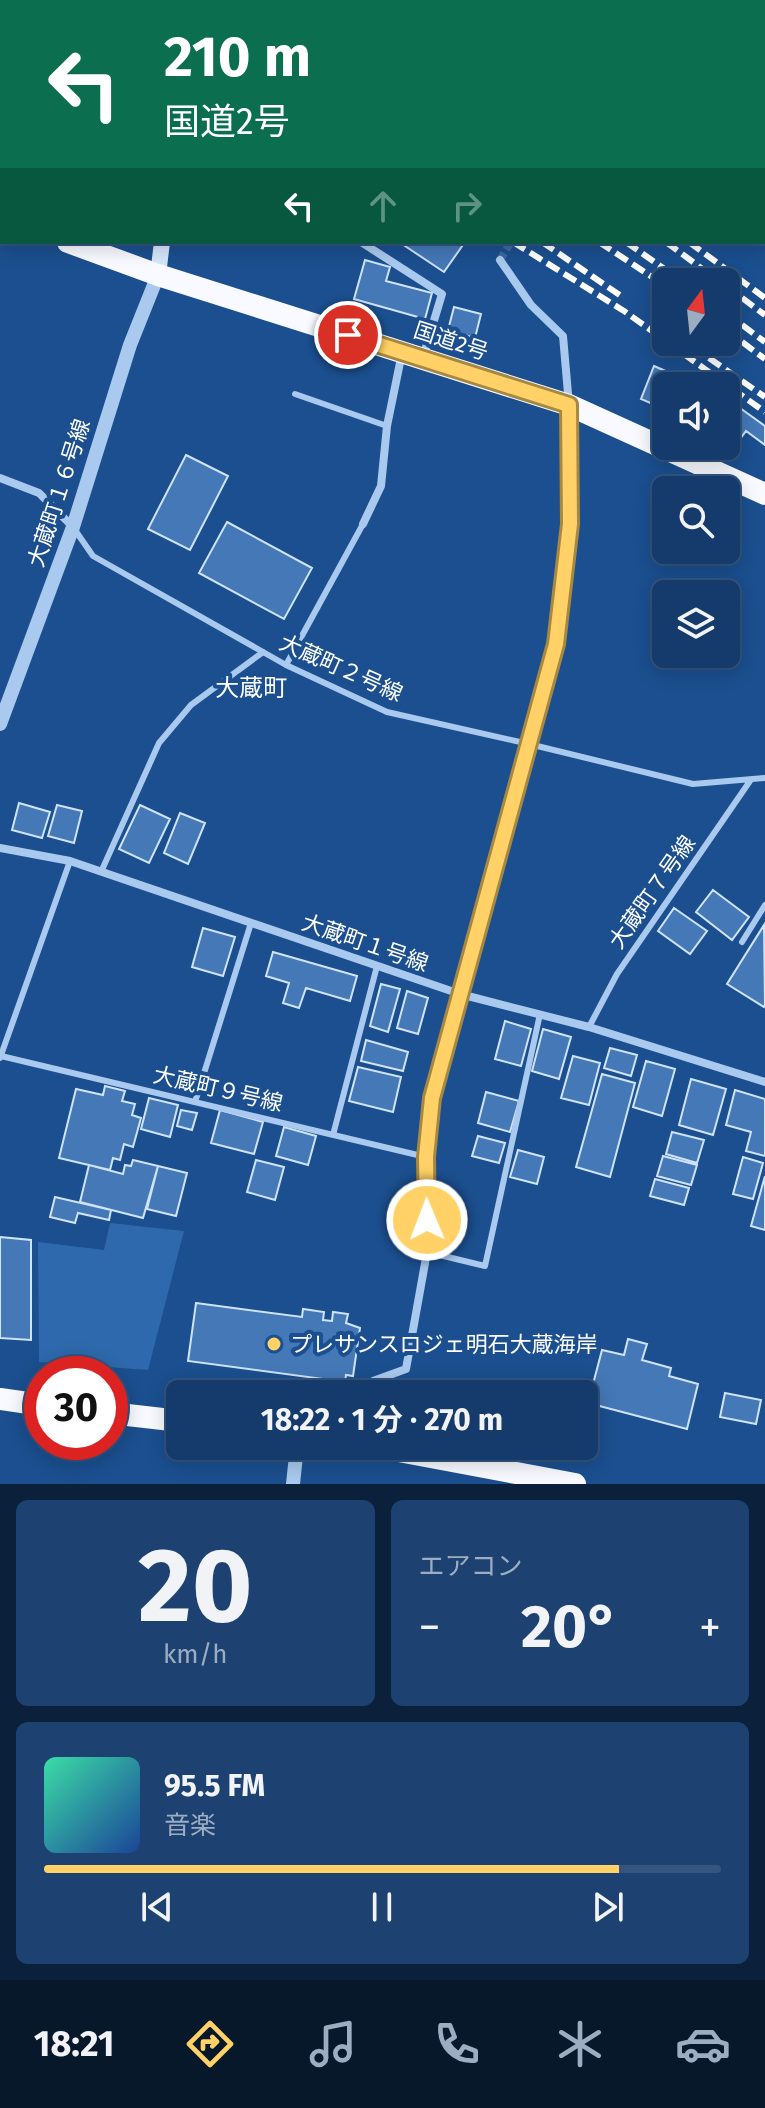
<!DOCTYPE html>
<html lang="ja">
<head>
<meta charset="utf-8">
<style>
  body { margin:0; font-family:"Fira Sans","Noto Sans JP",sans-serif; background:#1d4271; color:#f1f3f6; height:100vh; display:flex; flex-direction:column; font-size:30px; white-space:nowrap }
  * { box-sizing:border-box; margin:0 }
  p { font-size:26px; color:#9dadc1 }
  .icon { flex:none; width:44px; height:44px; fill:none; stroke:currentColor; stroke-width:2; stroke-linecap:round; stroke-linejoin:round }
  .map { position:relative; height:1484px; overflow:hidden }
  .sheet { display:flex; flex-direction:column; gap:16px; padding:16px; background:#0b203b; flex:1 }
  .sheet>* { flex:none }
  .top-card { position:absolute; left:0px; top:0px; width:766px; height:244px; box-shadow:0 4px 20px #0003,0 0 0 2px #33557e; background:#0b6e4f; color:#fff; overflow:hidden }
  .needle { width:52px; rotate:15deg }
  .fabs { position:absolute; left:652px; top:268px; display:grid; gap:16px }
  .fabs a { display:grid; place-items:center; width:88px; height:88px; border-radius:12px; background:#143b6b; box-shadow:0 4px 20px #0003,0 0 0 2px #33557e; font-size:40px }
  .speed { position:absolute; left:24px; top:1356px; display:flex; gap:16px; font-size:40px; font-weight:700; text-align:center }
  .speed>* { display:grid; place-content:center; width:104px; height:104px; border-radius:50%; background:#143b6b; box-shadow:0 4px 20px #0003,0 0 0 2px #33557e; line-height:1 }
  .speed .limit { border:12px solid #d22; background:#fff; color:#111 }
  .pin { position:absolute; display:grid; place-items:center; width:68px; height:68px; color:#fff; margin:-34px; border:4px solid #fff; border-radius:50%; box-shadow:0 2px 8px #0007 }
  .me { position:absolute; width:88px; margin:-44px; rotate:359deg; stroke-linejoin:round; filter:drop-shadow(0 0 6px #0008) }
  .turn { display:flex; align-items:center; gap:28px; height:168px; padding:0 32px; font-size:36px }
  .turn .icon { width:104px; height:104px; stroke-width:2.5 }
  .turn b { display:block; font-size:56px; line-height:68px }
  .lanes { display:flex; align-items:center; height:76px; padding:0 32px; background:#0003; justify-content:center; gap:40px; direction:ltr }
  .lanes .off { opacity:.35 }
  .big { font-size:60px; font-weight:700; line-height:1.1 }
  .sheet .tile { flex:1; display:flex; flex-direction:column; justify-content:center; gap:12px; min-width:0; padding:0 28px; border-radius:12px; background:#1d4271 }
  .sheet .dial { align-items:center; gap:0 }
  .dial b { font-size:104px; line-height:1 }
  .song { display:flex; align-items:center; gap:24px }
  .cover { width:96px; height:96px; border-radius:12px; background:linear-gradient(135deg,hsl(160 70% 55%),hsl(220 70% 35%)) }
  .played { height:8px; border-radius:4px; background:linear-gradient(90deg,#ffd166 85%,#33557e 85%) }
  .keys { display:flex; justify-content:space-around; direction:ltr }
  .heat { display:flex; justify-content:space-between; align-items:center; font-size:44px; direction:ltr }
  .sheet .tiles { flex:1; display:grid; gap:16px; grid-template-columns:1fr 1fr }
  .tile:last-child { grid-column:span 2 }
  .trip { position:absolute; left:166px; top:1380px; width:432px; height:80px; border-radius:12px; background:#143b6b; box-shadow:0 4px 20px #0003,0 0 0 2px #33557e; font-weight:700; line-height:80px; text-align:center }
  .menu { display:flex; height:128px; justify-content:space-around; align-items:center; background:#08182b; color:#9dadc1 }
  .menu .icon { width:56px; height:56px }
  .menu .on { color:#ffd166 }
  .menu b { font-size:36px; color:#f1f3f6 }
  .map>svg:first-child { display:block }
</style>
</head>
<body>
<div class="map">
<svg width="765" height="1484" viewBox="0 0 765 1484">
  <rect width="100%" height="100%" fill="#1b4f8f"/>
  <!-- green -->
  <path fill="#2e69ad" d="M110,1223L184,1231L148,1370L39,1362L38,1242L104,1250Z"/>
  <!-- building -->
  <path fill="#4478b7" stroke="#cfe3fa" stroke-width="2" d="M399,242H465L444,272Z
    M365,260L390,267L386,281L432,293L425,319L354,299Z
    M454,307L481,314L475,338L448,330Z
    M654,366L675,375L670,386H666V397L662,408L641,399Z
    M726,398L765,426V445L746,431L735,446L726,440Z
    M186,455L228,476L190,550L148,529Z
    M227,522L312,568L284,619L199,573Z
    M19,803L50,812L42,838L12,830Z
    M57,805L82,811L74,843L48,836Z
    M140,805L170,819L149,863L119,849Z
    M180,813L205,823L188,864L164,853Z
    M713,890L749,917L732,940L696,912Z
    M674,908L707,931L690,954L658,931Z
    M764,925L765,1005L764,1007L727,984Z
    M203,928L235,937L223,976L192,967Z
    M273,952L357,976L350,1001L306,988L299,1008L283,1003L289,983L266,976Z
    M381,984L400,989L388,1032L370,1026Z
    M407,991L428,998L418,1034L397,1028Z
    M505,1021L531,1029L521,1066L495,1059Z
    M543,1029L571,1037L559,1079L532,1071Z
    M366,1040L408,1052L403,1071L361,1061Z
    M610,1048L637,1055L631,1076L604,1068Z
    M573,1056L600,1063L589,1105L561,1098Z
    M646,1061L675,1069L662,1116L633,1107Z
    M358,1067L401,1077L393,1112L349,1101Z
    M602,1074L635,1083L610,1177L576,1167Z
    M691,1079L726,1089L713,1135L679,1125Z
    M105,1086L125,1091L122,1101L135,1104L132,1115L141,1118L133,1147L124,1144L120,1160L113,1158L110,1170L59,1158L76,1089L103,1095Z
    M735,1090L765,1099V1156L746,1151L751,1132L726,1125Z
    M486,1092L519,1101L510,1132L478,1123Z
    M149,1098L178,1105L170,1137L141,1129Z
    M181,1110L197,1113L192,1130L177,1126Z
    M220,1110L263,1122L254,1154L211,1143Z
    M284,1127L316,1136L308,1165L276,1156Z
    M672,1132L704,1140L697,1163L666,1154Z
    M478,1136L505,1143L499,1163L472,1156Z
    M518,1150L544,1157L537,1184L510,1177Z
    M663,1156L697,1165L691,1185L657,1176Z
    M743,1157L763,1163L753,1199L733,1194Z
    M133,1160L158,1166L143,1218L80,1202L89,1165L123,1174L125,1165L131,1166Z
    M256,1160L284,1167L275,1200L247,1192Z
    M158,1166L187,1173L176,1216L147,1209Z
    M765,1176V1230L751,1226Z
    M655,1179L689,1188L684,1205L650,1196Z
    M55,1197L111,1210L109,1220L78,1213L75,1223L50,1217Z
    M0,1237L31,1240V1340L0,1338Z
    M196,1303L302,1317L303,1309L324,1312L323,1320L332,1321L333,1312L348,1314L346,1323L360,1328L353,1376L346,1375L345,1382L188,1361Z
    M628,1339L647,1344L642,1360L671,1368L669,1376L698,1384L687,1429L588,1403L602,1350L624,1355Z
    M725,1393L761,1400L756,1424L720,1417Z"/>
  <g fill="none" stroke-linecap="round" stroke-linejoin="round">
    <!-- minor-tunnel -->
    <path stroke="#3d69a0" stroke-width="8" stroke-dasharray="8 4" stroke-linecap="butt" d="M500,260L511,242"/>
    <!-- service -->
    <path stroke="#a9c9ee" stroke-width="6" d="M295,394L387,426
      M75,530L93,556L286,665L387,712L529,744L693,784L765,778
      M286,665L363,524
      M101,872L159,743L191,705L263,652
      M742,942L765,905
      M589,1027L617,974L750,781
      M1,1056L426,1157
      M0,1058L70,861
      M195,1102L251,923
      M333,1135L377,966
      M427,1252L485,1266L540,1014"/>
    <!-- minor -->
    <path stroke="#a9c9ee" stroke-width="8" d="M610,2V0
      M764,142H765
      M764,185H765
      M361,242L442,294L423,357
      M0,478L39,493L73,527
      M363,524L381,486L387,426L402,353
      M0,848L70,861L460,994L589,1027L765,1082
      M373,1381L406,1369L427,1252L426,1157L432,1098L556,644L570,524L569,405L563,336L531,305L500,260"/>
    <!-- tertiary -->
    <path stroke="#a9c9ee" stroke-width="14" d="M0,724L73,527L130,345L158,275
      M293,1484L297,1446"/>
    <!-- secondary -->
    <path stroke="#d6e6fa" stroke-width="16" d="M0,58L2,59
      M158,275L162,242"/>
    <!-- trunk -->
    <path stroke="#f8faff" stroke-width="22" d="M0,217L2,218
      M68,242L158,275L569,405L765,494
      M0,1399L42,1405
      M110,1413L180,1421
      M372,1446L575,1484"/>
    <!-- rail -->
    <path stroke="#fff" stroke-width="6" stroke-dasharray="14 6" stroke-linecap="butt" d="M35,0L40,2
      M71,0L75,2
      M156,0L160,2
      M189,0L193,2
      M244,0L248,2
      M281,0L285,2
      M513,242L624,311L666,341
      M542,242L624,298
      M599,242L666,286
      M626,242L683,282
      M666,242L720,282
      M689,242L765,298
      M726,286L765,315
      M726,313L765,342
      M726,330L765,359
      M667,342L765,412
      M709,358L765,397"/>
  </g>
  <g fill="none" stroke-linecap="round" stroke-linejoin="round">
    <!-- route casing -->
    <g stroke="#a68842" stroke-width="20">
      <path id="route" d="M348,335L569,405L570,524L556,644L432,1098L426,1157L427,1220"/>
    </g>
    <!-- route -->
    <use href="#route" stroke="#ffd166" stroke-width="14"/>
  </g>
  <!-- markers -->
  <circle fill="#ffd166" stroke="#1b4f8f" stroke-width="3" cx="274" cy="1344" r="8"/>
  <g text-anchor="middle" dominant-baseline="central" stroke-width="8" stroke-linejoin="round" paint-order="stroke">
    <!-- street labels -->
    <g font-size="22" fill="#fff" stroke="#1b4f8f">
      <text transform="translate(451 341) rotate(18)">国道2号</text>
      <text transform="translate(59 493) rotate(-72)">大蔵町１６号線</text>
      <text transform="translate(341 668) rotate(24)">大蔵町２号線</text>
      <text transform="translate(652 892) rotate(-55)">大蔵町７号線</text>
      <text transform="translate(365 943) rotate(19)">大蔵町１号線</text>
      <text transform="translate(218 1089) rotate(13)">大蔵町９号線</text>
    </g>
    <!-- poi labels -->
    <g font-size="22" fill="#fff" stroke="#1b4f8f" text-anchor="start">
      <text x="290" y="1344">プレサンスロジェ明石大蔵海岸</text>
    </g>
    <!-- neighbourhood labels -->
    <g font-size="24" fill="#fff" stroke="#1b4f8f">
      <text x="251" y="688">大蔵町</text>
    </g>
  </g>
</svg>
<div class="fabs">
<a><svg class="needle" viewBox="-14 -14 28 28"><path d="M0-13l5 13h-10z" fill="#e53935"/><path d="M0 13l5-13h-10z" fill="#9dadc1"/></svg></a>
<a><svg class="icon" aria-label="sound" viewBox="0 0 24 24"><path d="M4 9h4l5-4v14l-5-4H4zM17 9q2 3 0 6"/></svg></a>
<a><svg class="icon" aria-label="search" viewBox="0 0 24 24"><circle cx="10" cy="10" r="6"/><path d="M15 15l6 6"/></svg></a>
<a><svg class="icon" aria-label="layers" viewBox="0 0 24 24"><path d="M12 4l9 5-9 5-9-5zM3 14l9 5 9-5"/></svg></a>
</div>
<div class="speed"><div class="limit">30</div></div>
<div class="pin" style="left:348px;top:335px;background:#d93025"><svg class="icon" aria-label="arrive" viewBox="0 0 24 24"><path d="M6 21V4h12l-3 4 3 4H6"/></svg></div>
<svg class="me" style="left:427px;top:1220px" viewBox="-20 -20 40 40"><circle r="17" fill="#ffd166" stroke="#fff" stroke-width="3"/><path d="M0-11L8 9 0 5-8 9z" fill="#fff"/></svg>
<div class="trip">18:22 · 1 分 · 270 m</div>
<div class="top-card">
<div class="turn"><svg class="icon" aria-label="left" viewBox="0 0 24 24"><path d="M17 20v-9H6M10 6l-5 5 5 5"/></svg><div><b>210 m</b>国道2号</div></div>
<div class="lanes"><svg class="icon" aria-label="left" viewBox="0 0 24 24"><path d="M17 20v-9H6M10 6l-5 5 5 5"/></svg><svg class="icon off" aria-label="ahead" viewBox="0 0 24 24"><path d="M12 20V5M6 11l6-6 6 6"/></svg><svg class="icon off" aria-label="right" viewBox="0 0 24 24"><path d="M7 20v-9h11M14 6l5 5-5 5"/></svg></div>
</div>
</div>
<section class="sheet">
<div class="tiles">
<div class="tile dial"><b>20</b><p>km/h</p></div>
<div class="tile"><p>エアコン</p>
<div class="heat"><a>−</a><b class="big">20°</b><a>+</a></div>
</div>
<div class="tile">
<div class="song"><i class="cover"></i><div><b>95.5 FM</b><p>音楽</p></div></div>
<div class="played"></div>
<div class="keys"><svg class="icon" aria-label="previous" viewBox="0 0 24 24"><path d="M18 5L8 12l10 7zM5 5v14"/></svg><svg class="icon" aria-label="pause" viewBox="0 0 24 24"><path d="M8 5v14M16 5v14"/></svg><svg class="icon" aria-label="next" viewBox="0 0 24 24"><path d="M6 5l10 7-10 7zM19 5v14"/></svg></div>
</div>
</div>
</section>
<nav class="menu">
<b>18:21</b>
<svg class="icon on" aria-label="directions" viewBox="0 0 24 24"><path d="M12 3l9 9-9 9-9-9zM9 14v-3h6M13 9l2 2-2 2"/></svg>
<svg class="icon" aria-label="music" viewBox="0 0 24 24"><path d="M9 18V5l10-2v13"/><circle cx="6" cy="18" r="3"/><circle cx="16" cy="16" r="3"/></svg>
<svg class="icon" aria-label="phone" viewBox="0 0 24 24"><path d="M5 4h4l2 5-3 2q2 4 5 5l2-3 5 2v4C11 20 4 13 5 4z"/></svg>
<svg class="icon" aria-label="climate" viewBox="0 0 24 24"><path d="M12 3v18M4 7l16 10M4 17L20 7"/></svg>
<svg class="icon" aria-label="car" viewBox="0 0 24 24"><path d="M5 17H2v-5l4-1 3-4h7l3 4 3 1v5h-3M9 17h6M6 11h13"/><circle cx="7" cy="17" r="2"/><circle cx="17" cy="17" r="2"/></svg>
</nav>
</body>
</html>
